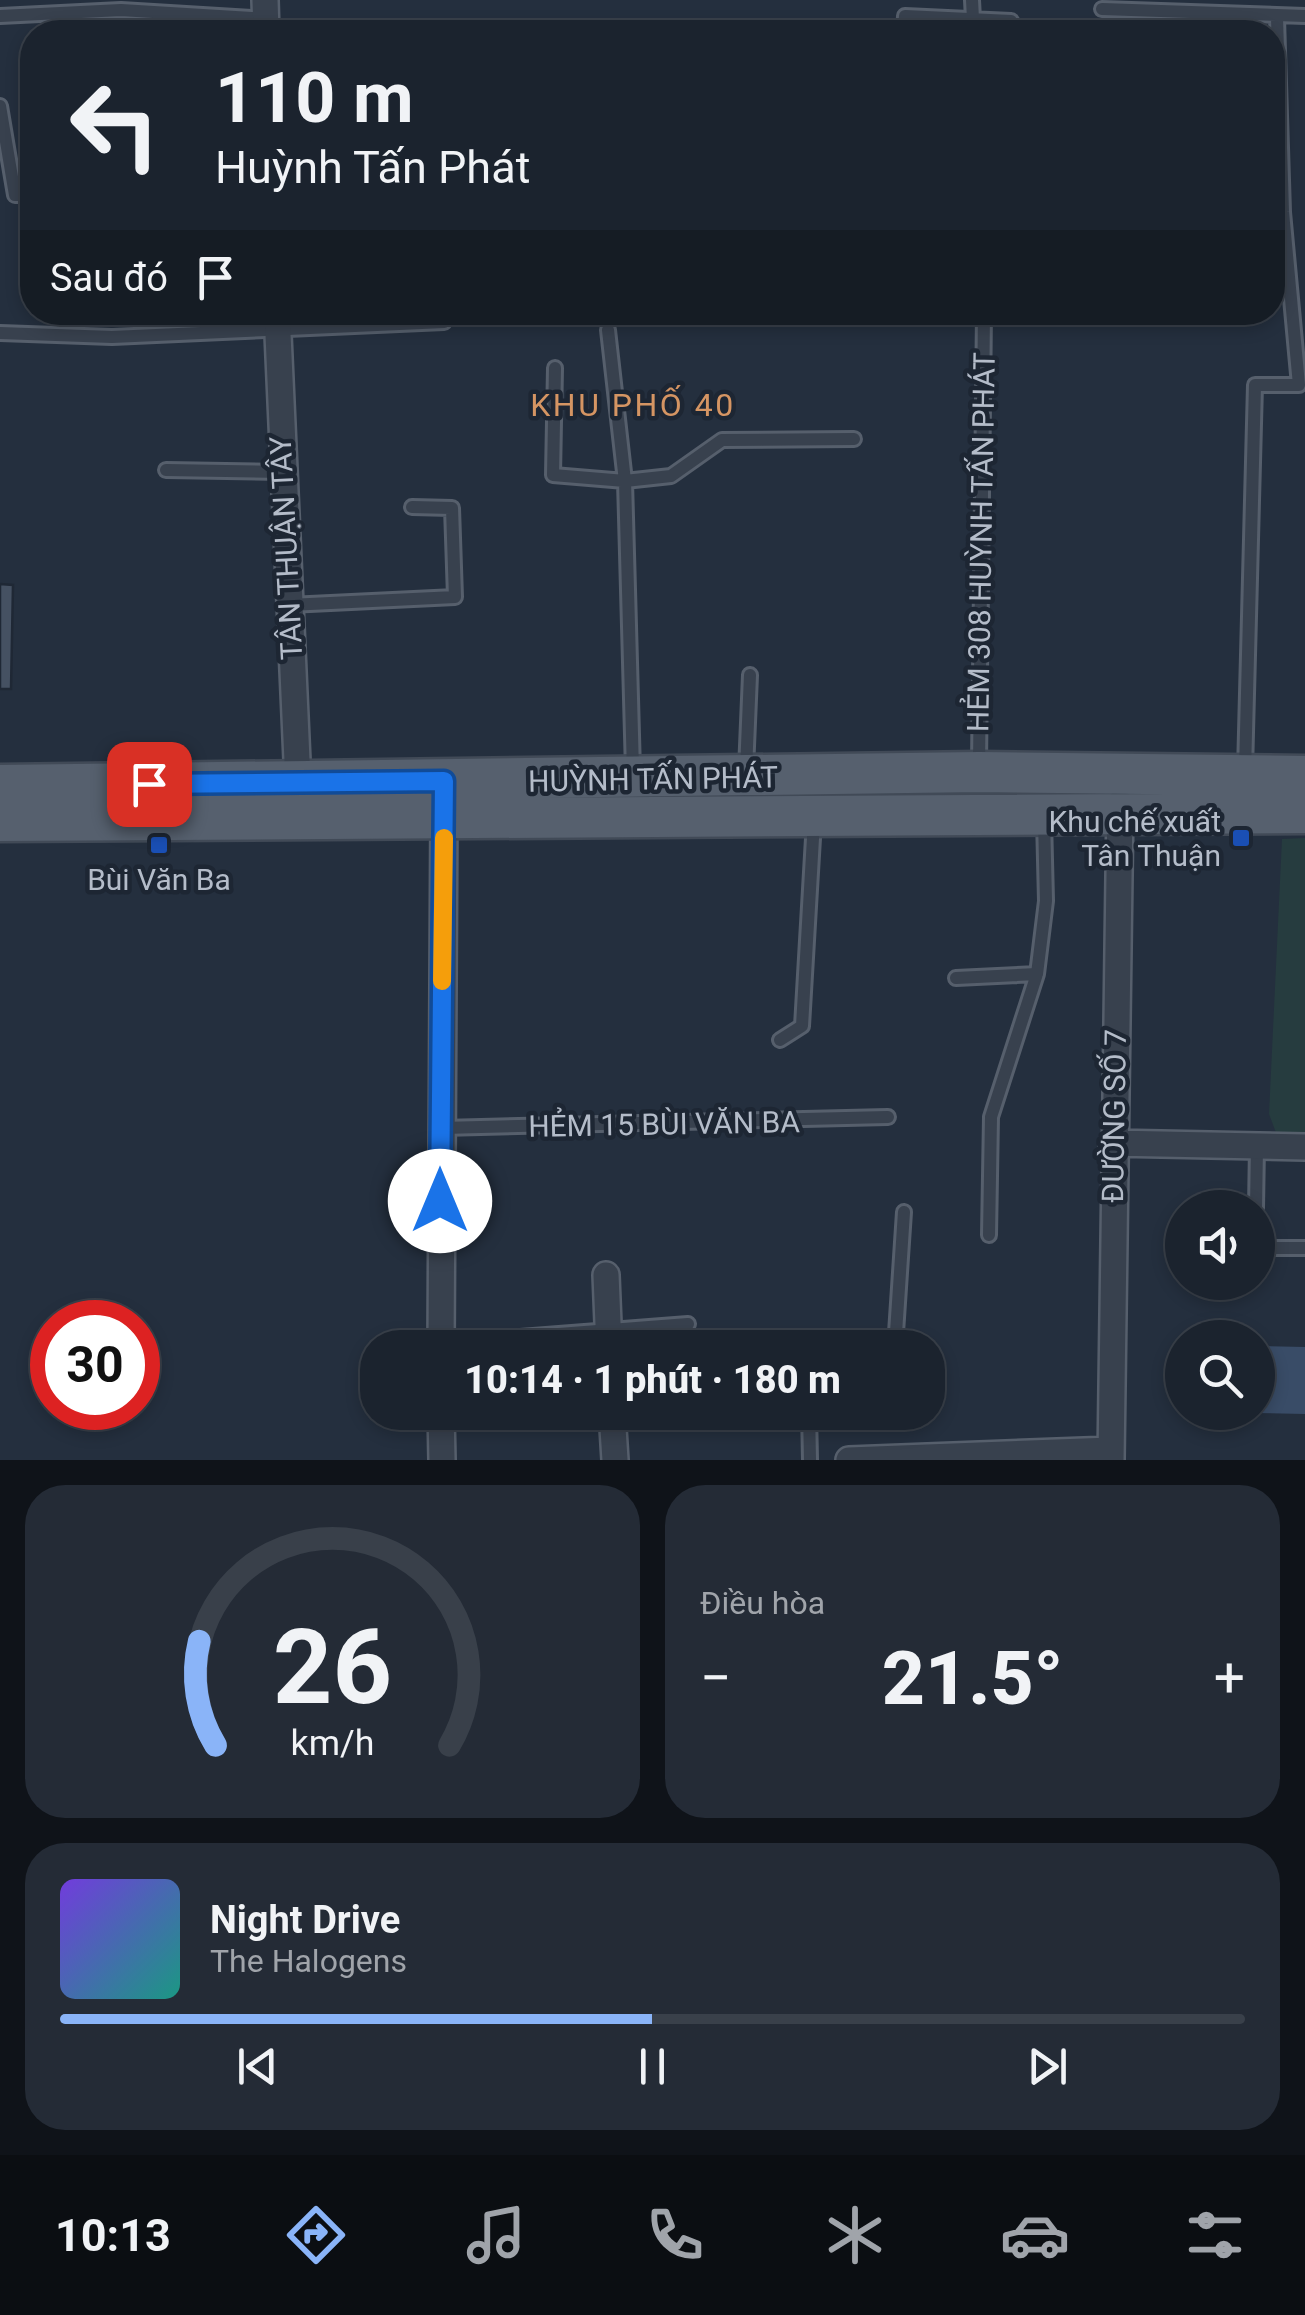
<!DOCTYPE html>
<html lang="vi">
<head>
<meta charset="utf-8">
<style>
  body { margin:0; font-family:Roboto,sans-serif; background:#242b36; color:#f1f3f6; height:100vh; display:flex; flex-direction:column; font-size:38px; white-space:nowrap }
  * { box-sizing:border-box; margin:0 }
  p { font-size:32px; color:#a0a4aa }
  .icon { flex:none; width:55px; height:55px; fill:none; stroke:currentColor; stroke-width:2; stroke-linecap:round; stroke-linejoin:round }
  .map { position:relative; height:1460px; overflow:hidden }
  .sheet { display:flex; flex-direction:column; gap:25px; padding:25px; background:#0f1319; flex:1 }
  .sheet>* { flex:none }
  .banner { position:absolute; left:20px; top:20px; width:1265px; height:305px; border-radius:40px; box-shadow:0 5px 15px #0003,0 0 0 2px #39404a; background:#1b232e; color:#f1f3f6; overflow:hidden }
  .tools { position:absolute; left:1165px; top:1190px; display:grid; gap:20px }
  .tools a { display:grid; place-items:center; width:110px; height:110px; border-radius:50%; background:#1b232e; box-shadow:0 5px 15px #0003,0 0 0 2px #39404a; font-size:50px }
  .speed { position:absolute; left:30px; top:1300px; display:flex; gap:20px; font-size:50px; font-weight:700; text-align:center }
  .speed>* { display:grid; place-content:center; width:130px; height:130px; border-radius:50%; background:#1b232e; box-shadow:0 5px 15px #0003,0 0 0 2px #39404a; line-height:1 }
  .speed .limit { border:15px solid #d22; background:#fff; color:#111 }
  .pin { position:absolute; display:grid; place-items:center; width:85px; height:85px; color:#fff; margin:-42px; border-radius:20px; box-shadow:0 5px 15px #0006 }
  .me { position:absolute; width:110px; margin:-55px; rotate:0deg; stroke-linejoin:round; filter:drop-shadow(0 0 8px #0008) }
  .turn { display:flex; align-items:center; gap:35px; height:210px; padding:0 30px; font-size:45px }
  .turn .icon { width:130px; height:130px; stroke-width:2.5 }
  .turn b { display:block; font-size:70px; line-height:85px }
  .then { display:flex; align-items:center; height:95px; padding:0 30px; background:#0003; gap:20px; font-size:38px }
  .big { font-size:75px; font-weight:800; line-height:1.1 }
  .sheet .widget { flex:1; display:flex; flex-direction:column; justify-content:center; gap:15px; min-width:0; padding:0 35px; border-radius:40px; background:#242b36 }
  .sheet .dial { align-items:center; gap:0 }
  .dial svg { height:260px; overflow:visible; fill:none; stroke:#39404a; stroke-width:7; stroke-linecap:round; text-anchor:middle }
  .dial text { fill:#f1f3f6; stroke:none }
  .song { display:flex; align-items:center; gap:30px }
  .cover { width:120px; height:120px; border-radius:15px; background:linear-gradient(135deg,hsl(260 70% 55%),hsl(170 70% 35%)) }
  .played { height:10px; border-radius:5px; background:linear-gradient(90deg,#8ab4f8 50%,#39404a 50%) }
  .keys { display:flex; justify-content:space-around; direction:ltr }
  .heat { display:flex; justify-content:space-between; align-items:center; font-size:55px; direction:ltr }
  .sheet .tiles { flex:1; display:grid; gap:25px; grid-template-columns:1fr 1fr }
  .widget:last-child { grid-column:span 2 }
  .trip { position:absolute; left:360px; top:1330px; width:585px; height:100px; border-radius:40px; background:#1b232e; box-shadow:0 5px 15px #0003,0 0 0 2px #39404a; font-weight:800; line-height:100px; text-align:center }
  .menu { display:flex; height:160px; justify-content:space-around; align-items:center; background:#0b0e12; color:#a0a4aa }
  .menu .icon { width:70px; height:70px }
  .menu .active { color:#8ab4f8 }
  .menu b { font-size:45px; color:#f1f3f6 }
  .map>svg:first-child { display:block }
</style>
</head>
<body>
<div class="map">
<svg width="1305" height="1460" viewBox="0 0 1305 1460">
  <rect width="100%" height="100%" fill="#242f3e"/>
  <!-- green -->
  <path fill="#263c3f" d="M1305,838V1139L1278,1138L1269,1114L1282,839Z"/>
  <!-- water -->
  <path fill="#394c67" d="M1258,1346L1305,1347V1414L1254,1413Z"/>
  <!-- building -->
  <path fill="#455162" stroke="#1f2835" stroke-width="2.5" d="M0,584L13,585L11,689H0Z"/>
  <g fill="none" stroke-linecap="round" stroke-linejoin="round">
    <!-- service casing -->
    <g stroke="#565f6c" stroke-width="18">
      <path id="service" d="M972,0L973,19
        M1102,9L1305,16
        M0,16L121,10L266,19
        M904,32L905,16L1011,21V32
        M0,106L15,195H32
        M608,330L625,481L633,771
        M0,333L112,337L444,322
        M555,368L553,475L625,481L671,476L722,440L854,439
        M166,470L282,472
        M289,605L455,597L452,508L412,507
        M979,765L984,312
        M746,770L750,675
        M1245,771L1255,385H1299L1283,212L1277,18
        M956,978L1037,974
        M780,1040L802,1026L814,821
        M442,1128L888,1117
        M1256,1208L1257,1146
        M989,1235L991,1117L1037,974L1046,901L1044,819
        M1258,1248H1305
        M520,1337L688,1324
        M895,1348L904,1212
        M809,1412L810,1460"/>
    </g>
    <!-- minor casing -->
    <g stroke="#565f6c" stroke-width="30">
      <path id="minor" d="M265,0L266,32
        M277,312L298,783
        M1112,1143L1305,1147
        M606,1275L609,1348
        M441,1348L444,806
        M441,1412L442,1460
        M612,1412L615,1460
        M849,1460L1111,1450
        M1111,1460L1120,803"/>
    </g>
    <!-- primary casing -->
    <g stroke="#414a57" stroke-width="45">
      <path id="primary" d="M0,785L979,772L1305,776
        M0,821L1305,813"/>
    </g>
    <!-- service -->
    <use href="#service" stroke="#38414e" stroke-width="12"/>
    <!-- minor -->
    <use href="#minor" stroke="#38414e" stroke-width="25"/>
    <!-- primary -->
    <use href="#primary" stroke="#56606e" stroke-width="40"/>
  </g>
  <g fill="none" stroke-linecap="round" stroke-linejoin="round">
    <!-- route casing -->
    <g stroke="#114b97" stroke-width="25">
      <path id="route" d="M149,784L444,781L440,1201"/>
    </g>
    <!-- route -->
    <use href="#route" stroke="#1a73e8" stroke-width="18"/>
    <!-- slow -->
    <path stroke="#f59e0b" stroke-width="18" d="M442,981L444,838"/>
  </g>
  <!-- markers -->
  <g fill="#1a4fb4" stroke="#1d2633" stroke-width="4">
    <rect x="1231" y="828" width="20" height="20" rx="5"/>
    <rect x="149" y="835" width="20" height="20" rx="5"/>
  </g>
  <g text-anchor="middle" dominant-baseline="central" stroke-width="9" stroke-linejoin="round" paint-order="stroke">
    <!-- street labels -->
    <g font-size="30" fill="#b4bcc9" stroke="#1d2633">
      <text transform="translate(981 542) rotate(-89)">HẺM 308 HUỲNH TẤN PHÁT</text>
      <text transform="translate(286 548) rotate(-93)">TÂN THUẬN TÂY</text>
      <text transform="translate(653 779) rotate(-1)">HUỲNH TẤN PHÁT</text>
      <text transform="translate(1114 1116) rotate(-89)">ĐƯỜNG SỐ 7</text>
      <text transform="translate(664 1124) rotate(-1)">HẺM 15 BÙI VĂN BA</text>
    </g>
    <!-- poi labels -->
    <g font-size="30" fill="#b4bcc9" stroke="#1d2633" text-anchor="end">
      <text x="1221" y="821">Khu chế xuất<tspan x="1221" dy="34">Tân Thuận</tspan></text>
      <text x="159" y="879" text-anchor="middle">Bùi Văn Ba</text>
    </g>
    <!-- neighbourhood labels -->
    <g font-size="32" letter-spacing="2.5" fill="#d59563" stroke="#1d2633">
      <text x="633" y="405">KHU PHỐ 40</text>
    </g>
  </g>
</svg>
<div class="tools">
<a><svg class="icon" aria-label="sound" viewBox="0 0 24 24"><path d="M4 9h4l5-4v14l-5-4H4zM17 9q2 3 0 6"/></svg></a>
<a><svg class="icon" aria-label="search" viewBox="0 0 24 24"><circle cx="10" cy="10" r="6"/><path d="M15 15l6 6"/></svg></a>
</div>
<div class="speed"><div class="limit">30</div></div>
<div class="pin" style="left:149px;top:784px;background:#d93025"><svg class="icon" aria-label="arrive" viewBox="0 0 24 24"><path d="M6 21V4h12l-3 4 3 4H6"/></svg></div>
<svg class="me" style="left:440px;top:1201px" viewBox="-20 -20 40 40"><circle r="19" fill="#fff"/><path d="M0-13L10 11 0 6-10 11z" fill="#1a73e8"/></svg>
<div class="trip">10:14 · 1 phút · 180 m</div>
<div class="banner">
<div class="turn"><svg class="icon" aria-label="left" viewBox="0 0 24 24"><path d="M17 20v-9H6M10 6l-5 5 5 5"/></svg><div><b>110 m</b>Huỳnh Tấn Phát</div></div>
<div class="then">Sau đó<svg class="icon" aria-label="arrive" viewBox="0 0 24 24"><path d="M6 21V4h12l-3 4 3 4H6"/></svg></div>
</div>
</div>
<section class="sheet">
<div class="tiles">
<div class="widget dial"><svg viewBox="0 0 100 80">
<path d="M14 69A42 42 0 1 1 86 69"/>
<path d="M14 69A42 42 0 0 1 9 37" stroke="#8ab4f8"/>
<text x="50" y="56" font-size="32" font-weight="700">26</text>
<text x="50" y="72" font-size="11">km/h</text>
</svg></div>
<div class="widget"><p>Điều hòa</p>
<div class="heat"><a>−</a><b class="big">21.5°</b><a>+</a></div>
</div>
<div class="widget">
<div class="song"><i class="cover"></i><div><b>Night Drive</b><p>The Halogens</p></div></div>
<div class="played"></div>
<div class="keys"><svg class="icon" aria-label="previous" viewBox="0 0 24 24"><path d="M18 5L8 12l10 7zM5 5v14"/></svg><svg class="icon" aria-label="pause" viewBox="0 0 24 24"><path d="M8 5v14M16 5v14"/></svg><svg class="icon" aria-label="next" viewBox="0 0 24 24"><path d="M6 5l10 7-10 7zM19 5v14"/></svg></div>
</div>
</div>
</section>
<nav class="menu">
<b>10:13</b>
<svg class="icon active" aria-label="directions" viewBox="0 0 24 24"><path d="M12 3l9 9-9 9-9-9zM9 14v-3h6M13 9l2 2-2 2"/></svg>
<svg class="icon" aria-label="music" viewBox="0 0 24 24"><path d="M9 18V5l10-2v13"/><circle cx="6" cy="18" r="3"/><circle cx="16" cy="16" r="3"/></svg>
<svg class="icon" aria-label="phone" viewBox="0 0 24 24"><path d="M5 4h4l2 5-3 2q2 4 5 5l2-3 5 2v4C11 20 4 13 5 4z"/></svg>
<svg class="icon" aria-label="climate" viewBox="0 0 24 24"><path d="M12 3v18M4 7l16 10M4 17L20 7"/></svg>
<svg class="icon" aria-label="car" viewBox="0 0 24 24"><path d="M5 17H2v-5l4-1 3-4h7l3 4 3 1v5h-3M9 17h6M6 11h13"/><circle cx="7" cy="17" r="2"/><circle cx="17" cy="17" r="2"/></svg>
<svg class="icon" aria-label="filters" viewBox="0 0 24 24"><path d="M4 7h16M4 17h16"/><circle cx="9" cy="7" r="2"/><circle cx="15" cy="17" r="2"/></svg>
</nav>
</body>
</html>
